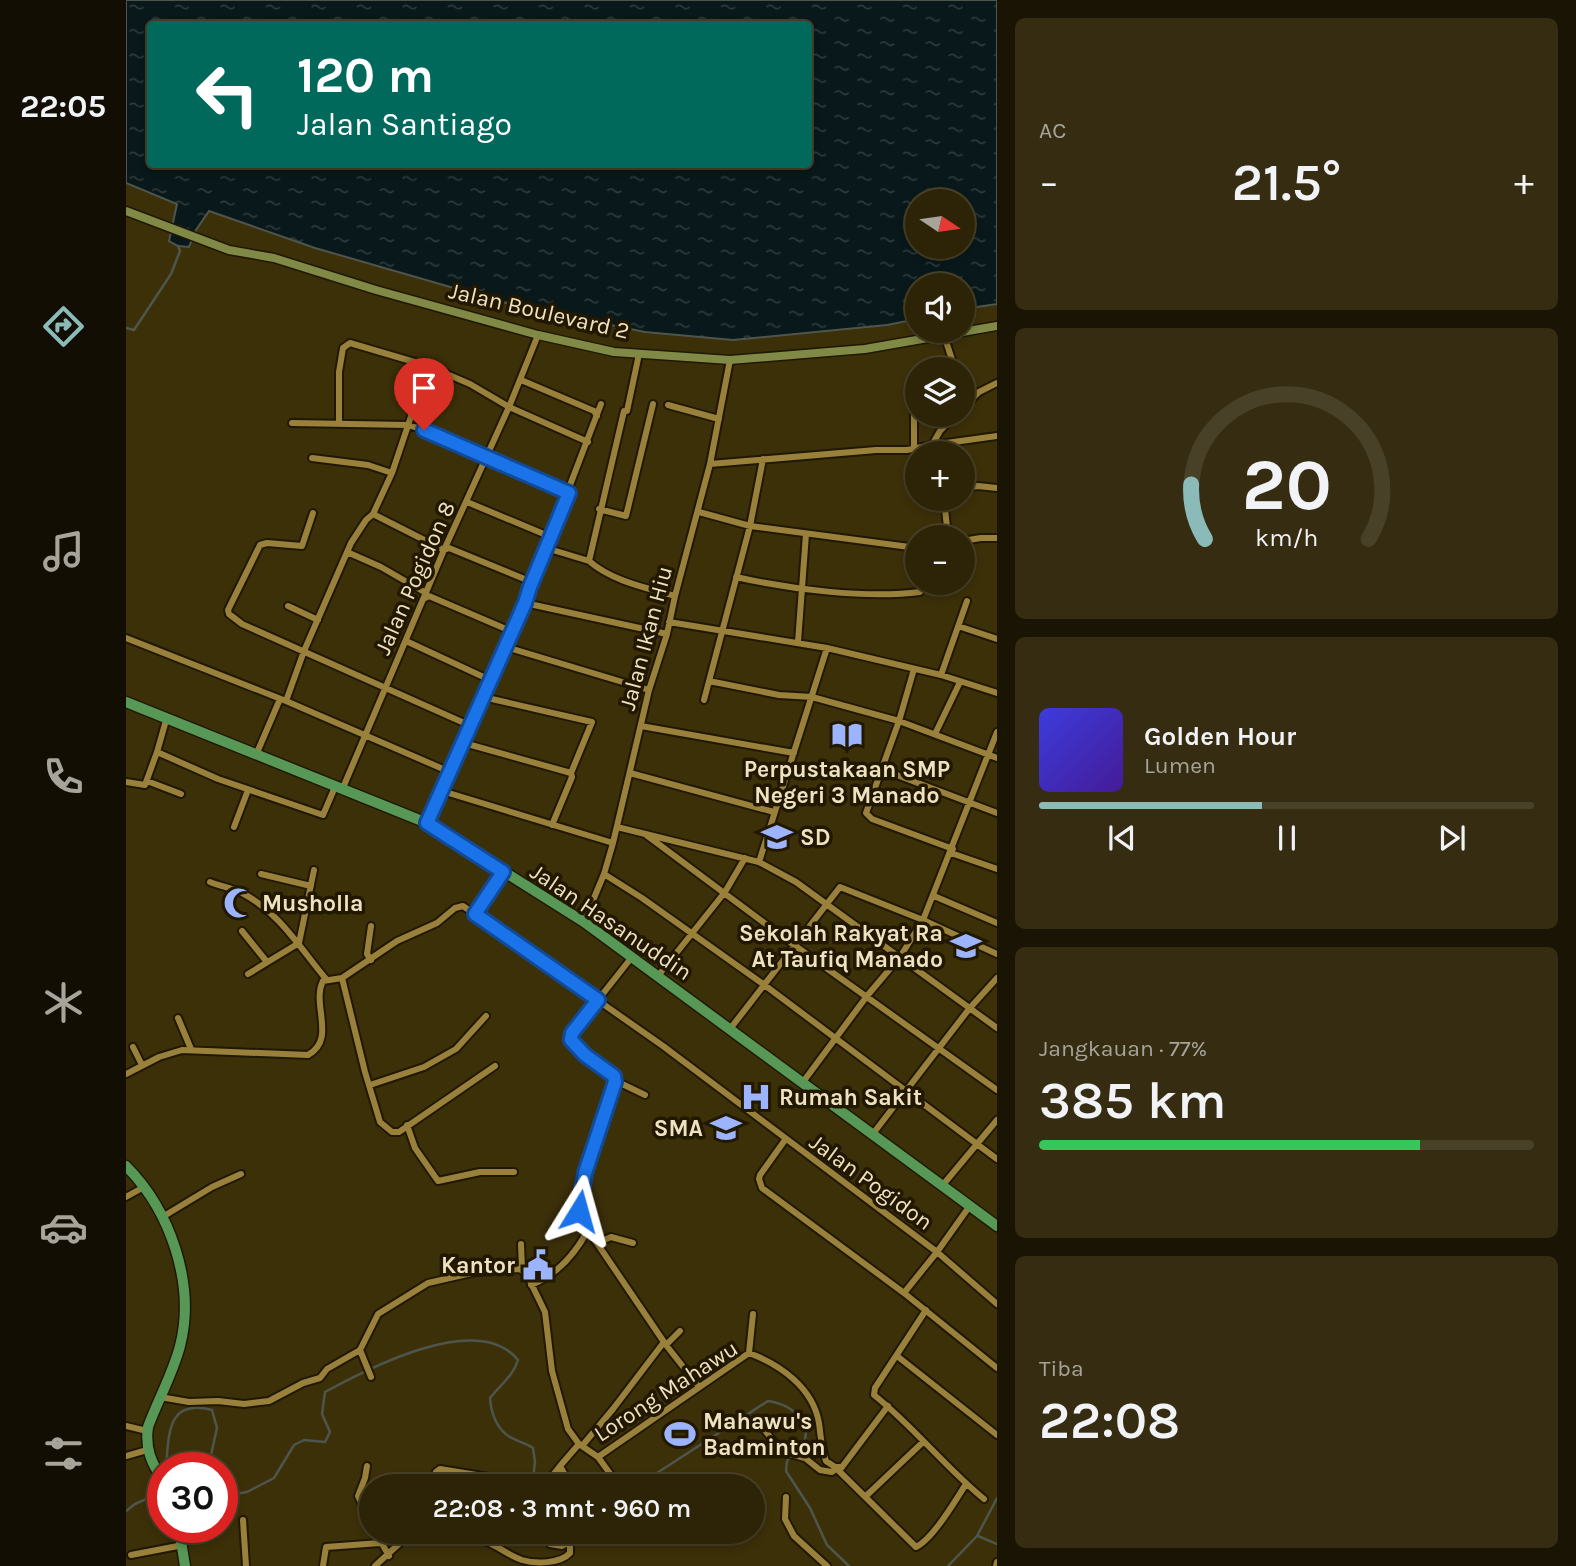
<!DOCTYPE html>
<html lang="id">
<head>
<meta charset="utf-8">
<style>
  body { margin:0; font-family:Karla,sans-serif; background:#352c11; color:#f1f3f6; height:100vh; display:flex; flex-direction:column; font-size:26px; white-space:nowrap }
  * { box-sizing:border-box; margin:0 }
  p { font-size:23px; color:#a7a49b }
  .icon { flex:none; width:38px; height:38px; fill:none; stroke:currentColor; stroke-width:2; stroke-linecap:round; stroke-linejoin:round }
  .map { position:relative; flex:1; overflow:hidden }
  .sheet { display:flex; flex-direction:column; gap:18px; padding:18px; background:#191404; width:579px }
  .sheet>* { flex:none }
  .banner { position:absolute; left:21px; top:21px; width:665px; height:147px; border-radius:7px; box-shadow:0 4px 10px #0003,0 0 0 2px #484128; background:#00695c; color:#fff; overflow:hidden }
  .needle { width:46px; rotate:103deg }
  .tools { position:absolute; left:779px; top:189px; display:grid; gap:14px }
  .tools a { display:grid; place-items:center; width:70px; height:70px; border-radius:50%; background:#2d2407; box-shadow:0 4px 10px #0003,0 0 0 2px #484128; font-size:35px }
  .speed { position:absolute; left:21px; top:1452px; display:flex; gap:14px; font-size:35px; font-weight:700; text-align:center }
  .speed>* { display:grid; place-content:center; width:91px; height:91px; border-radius:50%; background:#2d2407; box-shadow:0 4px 10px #0003,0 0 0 2px #484128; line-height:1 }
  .speed .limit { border:10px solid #d22; background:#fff; color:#111 }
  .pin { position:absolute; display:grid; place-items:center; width:60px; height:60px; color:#fff; margin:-72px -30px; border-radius:50% 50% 50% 0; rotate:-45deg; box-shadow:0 0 7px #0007 }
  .pin .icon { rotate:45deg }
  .me { position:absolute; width:77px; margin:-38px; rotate:8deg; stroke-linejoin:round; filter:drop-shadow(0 0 5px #0008) }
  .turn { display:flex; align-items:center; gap:24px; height:147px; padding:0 35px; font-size:32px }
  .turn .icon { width:91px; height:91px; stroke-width:2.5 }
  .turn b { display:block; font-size:49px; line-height:60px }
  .big { font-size:52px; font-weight:600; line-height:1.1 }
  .sheet .tile { flex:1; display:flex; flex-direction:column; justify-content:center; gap:10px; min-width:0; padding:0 24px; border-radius:10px; background:#352c11 }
  .sheet .dial { align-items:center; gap:0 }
  .dial svg { height:182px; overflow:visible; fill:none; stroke:#484128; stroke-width:7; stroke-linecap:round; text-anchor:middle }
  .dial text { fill:#f1f3f6; stroke:none }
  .song { display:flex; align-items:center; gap:21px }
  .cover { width:84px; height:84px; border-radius:10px; background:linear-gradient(135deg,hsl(240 70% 55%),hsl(260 70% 35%)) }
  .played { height:7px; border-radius:4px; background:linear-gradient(90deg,#8bbbb9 45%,#484128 45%) }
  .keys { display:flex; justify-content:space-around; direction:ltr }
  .heat { display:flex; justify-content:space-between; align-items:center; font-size:38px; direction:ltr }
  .charge { height:10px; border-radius:5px; background:linear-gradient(90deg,#34c759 77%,#484128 0) }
  .trip { position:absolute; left:233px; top:1474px; width:406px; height:70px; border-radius:35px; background:#2d2407; box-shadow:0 4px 10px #0003,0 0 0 2px #484128; font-weight:600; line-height:70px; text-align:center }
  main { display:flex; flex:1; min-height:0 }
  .dock { display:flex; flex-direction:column; width:126px; justify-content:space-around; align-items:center; background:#120e03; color:#a7a49b }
  .dock .icon { width:49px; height:49px }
  .dock .selected { color:#8bbbb9 }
  .dock b { font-size:32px; color:#f1f3f6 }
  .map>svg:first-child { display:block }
</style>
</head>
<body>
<main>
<nav class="dock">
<b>22:05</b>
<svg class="icon selected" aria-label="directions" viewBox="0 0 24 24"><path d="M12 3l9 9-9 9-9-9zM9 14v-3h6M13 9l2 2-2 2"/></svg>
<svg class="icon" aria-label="music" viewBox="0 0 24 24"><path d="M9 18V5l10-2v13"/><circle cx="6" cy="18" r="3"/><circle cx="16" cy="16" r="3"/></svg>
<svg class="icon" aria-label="phone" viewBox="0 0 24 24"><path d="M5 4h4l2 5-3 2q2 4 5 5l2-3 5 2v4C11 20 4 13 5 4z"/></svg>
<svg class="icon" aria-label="climate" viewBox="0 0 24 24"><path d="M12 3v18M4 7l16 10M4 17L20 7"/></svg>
<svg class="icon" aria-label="car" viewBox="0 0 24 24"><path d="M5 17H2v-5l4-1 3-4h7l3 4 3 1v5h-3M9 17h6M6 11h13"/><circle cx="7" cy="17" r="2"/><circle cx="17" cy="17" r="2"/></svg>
<svg class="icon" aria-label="filters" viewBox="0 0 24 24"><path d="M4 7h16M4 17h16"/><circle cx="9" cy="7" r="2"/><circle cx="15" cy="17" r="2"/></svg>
</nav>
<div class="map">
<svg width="871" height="1566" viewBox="0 0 871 1566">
  <defs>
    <pattern id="water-ripples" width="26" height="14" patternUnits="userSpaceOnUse" patternTransform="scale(1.75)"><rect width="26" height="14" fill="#09181a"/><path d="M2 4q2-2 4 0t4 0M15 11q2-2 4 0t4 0" fill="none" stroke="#2d393a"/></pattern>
  </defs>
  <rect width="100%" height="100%" fill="#3c3009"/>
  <!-- water -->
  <path fill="url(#water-ripples)" stroke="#4e554c" stroke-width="2" fill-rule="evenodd" d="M0,0H871V304L837,309L836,285H791V319L761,325L607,340L519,332L380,303L189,248L83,211L70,230L63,247L52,246L43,241L51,204L0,183ZM24,24H682V164H24ZM791,201H836V247H791Z"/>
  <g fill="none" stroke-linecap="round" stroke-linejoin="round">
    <!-- stream -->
    <path stroke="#4e554c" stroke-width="2.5" d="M0,328L8,330L45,274L54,251L52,246
      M40,1468C43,1436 40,1398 86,1410L91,1428L85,1455L89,1468
      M96,1482L109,1494L121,1492L148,1478L168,1445L178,1440L199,1442L204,1432L196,1414L199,1392C241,1369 352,1310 392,1360C388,1375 374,1385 364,1398C365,1413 371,1431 386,1438C393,1442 400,1443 407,1448L409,1462L406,1486
      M511,1486L642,1401C661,1404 670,1411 681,1427L679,1439L661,1461L660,1471L684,1508L701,1545L723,1566
      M0,1511L9,1504L29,1495L35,1481
      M416,1531C427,1539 435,1537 447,1531
      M852,1536L871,1544
      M822,1566L851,1536L871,1498"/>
    <!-- minor casing -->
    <g stroke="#201803" stroke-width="10">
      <path id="minor" d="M818,335L829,369
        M513,354L501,411H498L463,561C486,581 520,588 549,596
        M302,366L266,473L247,514L318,550L323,548L401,580L404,587
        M395,380L468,411L471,416
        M836,393L840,405
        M542,405L593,419
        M836,409L853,392L871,383
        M166,423L282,425L314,435L443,493
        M213,423V372L217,348L224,343L302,366L344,384L383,407L462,442
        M806,445L871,436
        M788,449V399
        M186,458L242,465L266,473
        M584,464L750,450H781L806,445L814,431L830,415
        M836,488L852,486L871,488
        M818,499L822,537
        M341,502L425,537
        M473,509L500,516L527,404
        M573,512L624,526L791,548
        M187,513L176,546L141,543L134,545L102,610L103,614L116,624L345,726
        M836,541L855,538H871
        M420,548L463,561
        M221,552L255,567L300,593
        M610,577C663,589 740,599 794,592
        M299,598L303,596L380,629L385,634
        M399,603L541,634
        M162,606L192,620
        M543,622L701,648L815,675L871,693
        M832,626L871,639
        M0,638L160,701L324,772
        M280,641L364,680
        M672,642L680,534
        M380,647L523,690
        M701,648L633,862L670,882L871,1028
        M788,669L773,721L740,813L746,819L827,849
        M815,675L841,601
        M583,681L653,695L686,697L773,721L871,758
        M357,697L466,722L445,773
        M578,700L624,526L637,459
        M160,701L178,651L225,543L240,520L247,514
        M41,717L31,752L92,779L197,815L209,787
        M515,726L668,753
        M809,734L834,682
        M338,743L445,773L446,777L426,825
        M130,755L154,699
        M755,769L871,813
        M504,773L648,812
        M21,781L55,794
        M0,782L19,785L31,752
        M216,790L318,550L383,407L412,335
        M316,791L487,843
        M301,823L399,603L475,404
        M108,827L122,790
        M491,827L633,862
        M519,834L668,945L871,1090
        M825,853L871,869
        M135,874L185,886
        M478,874L516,898L637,984L871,1159
        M84,882C94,886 106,888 116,893C153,912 174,948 200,979
        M808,896L871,923
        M350,914L377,872
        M458,922L478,874L487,843L523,690L541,634L549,596L584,464L604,360
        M116,931L141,962
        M506,957L445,1034L448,1045L488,1076L490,1081C478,1112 446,1192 456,1221L540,1345L573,1387
        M245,960L241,954L245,926
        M122,974L173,943L188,870
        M532,976L599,892L619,858
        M216,978L239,1072L254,1122L266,1132H273L369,1066
        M52,1018L65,1049
        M604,1029L714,887L797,920L871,954
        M7,1047L16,1065
        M0,1074L33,1057L56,1050L182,1055C211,1039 185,1004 197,981L216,978L271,941L311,923L329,908L337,906L537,1046L811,1252L843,1207
        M490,1081L519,1095
        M677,1082L741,996L774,957L797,920L871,732
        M244,1085L298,1067L330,1049L360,1016
        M281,1125L289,1148L312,1181L354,1172H388
        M746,1135L843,1009L871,978
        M659,1140L634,1175L633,1179L636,1188L778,1293L871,1368
        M816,1186L871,1120
        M0,1197L18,1187
        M38,1216L86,1187L115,1174
        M471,1243L485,1237L507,1243
        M395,1244L396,1269
        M405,1285C431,1275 449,1254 462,1230
        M778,1293L811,1252L871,1304
        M800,1310L749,1388L748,1395C787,1426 819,1467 858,1499
        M540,1345L554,1331
        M234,1350L245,1377
        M623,1353L627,1314
        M771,1356L871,1435
        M34,1397L63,1402L92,1401L118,1404L143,1401L177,1383L194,1378L201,1369L234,1350L252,1314L302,1283L350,1272L394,1269L401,1275L419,1312L426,1371L442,1429L453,1444L472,1457L623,1353C655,1365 687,1388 693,1423C695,1437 695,1448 700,1461L709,1467H716
        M633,1423L656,1452L679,1458L694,1470L706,1472L711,1468
        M0,1426L21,1431
        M456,1446L487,1409L538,1342
        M0,1456L21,1450
        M472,1457L493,1486
        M241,1466L239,1478L232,1496L245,1524
        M716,1467L713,1471L790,1547C807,1539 829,1501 840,1484
        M716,1467L762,1406
        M429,1485L426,1476L434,1466
        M305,1486L310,1472L314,1469L381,1480
        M445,1486L434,1466L453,1444
        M660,1497L659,1519L668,1536L701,1566
        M739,1497L797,1442
        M117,1520L120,1566
        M249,1531L263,1556
        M312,1531C328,1534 345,1537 361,1542C373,1547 384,1556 396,1560C409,1564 434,1564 444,1553V1542
        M424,1544L436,1546L461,1531
        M5,1555L57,1545
        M197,1566L200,1547L254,1543
        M249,1566L287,1531
        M870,1566L871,1562"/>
    </g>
    <!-- secondary casing -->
    <g stroke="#201803" stroke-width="11">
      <path id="secondary" d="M0,211L103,250L148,258L250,290L412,335L488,352L604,360L739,349L871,326"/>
    </g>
    <!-- trunk casing -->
    <g stroke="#201803" stroke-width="13">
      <path id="trunk" d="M0,702L301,823L458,922L871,1226
        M0,1166C44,1210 70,1284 54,1346C47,1373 32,1400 22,1427C19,1448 25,1463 37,1480
        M53,1528L59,1566"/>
    </g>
    <!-- minor -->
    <use href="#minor" stroke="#99813b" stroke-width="6"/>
    <!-- secondary -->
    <use href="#secondary" stroke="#808945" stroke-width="8"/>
    <!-- trunk -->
    <use href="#trunk" stroke="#589856" stroke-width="10"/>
  </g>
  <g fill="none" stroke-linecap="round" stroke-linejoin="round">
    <!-- route casing -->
    <g stroke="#114b97" stroke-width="18">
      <path id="route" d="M298,430L443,493L404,587L399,603L301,823L377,872L349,914L472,1000L446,1033L445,1040L459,1055L488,1076L489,1082L459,1173L453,1211"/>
    </g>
    <!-- route -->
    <use href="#route" stroke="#1a73e8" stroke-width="12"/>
  </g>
  <!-- icons -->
  <defs>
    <g id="library-bare" transform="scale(2.415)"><path d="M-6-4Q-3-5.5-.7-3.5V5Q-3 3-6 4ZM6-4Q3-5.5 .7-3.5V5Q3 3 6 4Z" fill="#9cb4fd" stroke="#221800" stroke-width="2.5" paint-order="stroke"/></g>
    <g id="school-bare" transform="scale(2.415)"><path d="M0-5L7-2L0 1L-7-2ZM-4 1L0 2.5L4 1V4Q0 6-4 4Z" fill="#9cb4fd" stroke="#221800" stroke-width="2.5" paint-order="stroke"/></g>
    <g id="mosque-bare" transform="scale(2.415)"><path d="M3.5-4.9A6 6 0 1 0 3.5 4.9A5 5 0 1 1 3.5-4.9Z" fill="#9cb4fd" stroke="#221800" stroke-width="2.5" paint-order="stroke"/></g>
    <g id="hospital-bare" transform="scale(2.415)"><path d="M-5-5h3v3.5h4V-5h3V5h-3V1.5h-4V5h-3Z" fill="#9cb4fd" stroke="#221800" stroke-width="2.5" paint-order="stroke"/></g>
    <g id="civic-bare" transform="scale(2.415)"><path d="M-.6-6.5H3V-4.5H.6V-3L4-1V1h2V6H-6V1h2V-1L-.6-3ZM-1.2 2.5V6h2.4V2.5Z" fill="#9cb4fd" stroke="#221800" stroke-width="2.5" paint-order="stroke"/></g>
    <g id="stadium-bare" transform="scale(2.415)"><path d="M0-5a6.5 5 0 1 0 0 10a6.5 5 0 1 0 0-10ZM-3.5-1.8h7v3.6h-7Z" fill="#9cb4fd" stroke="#221800" stroke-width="2.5" paint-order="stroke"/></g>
  </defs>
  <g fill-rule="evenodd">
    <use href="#library-bare" x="721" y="735"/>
    <use href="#school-bare" x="651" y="837"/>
    <use href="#mosque-bare" x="113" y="903"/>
    <use href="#school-bare" x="840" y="946"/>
    <use href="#hospital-bare" x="630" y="1097"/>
    <use href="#school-bare" x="600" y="1128"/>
    <use href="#civic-bare" x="412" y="1265"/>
    <use href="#stadium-bare" x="554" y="1434"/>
  </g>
  <g text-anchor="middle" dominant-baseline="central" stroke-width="7" stroke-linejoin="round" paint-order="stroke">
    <!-- street labels -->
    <g font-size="23" fill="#efe2c0" stroke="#221800">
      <text transform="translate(413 311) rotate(13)">Jalan Boulevard 2</text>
      <text transform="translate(289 578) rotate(-66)">Jalan Pogidon 8</text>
      <text transform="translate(520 638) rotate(-75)">Jalan Ikan Hiu</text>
      <text transform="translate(485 922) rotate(34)">Jalan Hasanuddin</text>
      <text transform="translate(745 1182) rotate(36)">Jalan Pogidon</text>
      <text transform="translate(540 1391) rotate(-33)">Lorong Mahawu</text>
    </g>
    <!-- poi labels -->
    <g font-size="23" font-weight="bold" fill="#efe2c0" stroke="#221800" text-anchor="start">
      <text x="721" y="769" text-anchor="middle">Perpustakaan SMP<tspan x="721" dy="26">Negeri 3 Manado</tspan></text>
      <text x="674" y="837">SD</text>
      <text x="136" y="903">Musholla</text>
      <text x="817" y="933" text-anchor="end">Sekolah Rakyat Ra<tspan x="817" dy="26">At Taufiq Manado</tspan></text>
      <text x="653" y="1097">Rumah Sakit</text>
      <text x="577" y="1128" text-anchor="end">SMA</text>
      <text x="389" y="1265" text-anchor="end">Kantor</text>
      <text x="577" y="1421">Mahawu's<tspan x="577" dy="26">Badminton</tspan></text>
    </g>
  </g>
</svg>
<div class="tools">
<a><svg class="needle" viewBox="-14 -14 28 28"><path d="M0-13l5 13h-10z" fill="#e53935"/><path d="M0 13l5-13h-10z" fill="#a7a49b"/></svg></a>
<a><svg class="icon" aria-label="sound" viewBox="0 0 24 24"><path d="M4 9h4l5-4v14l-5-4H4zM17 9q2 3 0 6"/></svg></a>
<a><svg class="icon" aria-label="layers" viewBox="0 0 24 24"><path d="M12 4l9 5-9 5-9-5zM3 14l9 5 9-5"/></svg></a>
<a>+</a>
<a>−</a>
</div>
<div class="speed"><div class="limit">30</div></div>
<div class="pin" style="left:298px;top:430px;background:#d93025"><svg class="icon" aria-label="arrive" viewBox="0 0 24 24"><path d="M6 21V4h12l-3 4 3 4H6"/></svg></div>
<svg class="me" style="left:453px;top:1211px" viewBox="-20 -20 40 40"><path d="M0-17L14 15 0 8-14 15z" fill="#1a73e8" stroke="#fff" stroke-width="4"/></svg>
<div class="trip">22:08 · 3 mnt · 960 m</div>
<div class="banner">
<div class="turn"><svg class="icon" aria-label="left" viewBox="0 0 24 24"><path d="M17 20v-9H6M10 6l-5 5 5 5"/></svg><div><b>120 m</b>Jalan Santiago</div></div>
</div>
</div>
<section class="sheet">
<div class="tile"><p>AC</p>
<div class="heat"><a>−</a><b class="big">21.5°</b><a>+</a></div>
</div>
<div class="tile dial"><svg viewBox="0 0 100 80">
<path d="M14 69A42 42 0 1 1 86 69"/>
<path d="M14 69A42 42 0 0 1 8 45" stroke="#8bbbb9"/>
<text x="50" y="56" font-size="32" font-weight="700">20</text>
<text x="50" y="72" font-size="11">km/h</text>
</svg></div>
<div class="tile">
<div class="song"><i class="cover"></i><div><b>Golden Hour</b><p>Lumen</p></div></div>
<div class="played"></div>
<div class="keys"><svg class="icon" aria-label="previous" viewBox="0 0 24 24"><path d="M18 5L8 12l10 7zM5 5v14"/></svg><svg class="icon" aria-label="pause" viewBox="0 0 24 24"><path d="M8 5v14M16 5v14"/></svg><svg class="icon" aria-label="next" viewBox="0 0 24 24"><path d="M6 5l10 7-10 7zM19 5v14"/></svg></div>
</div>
<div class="tile"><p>Jangkauan · 77%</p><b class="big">385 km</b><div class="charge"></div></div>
<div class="tile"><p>Tiba</p><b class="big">22:08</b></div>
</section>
</main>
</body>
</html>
